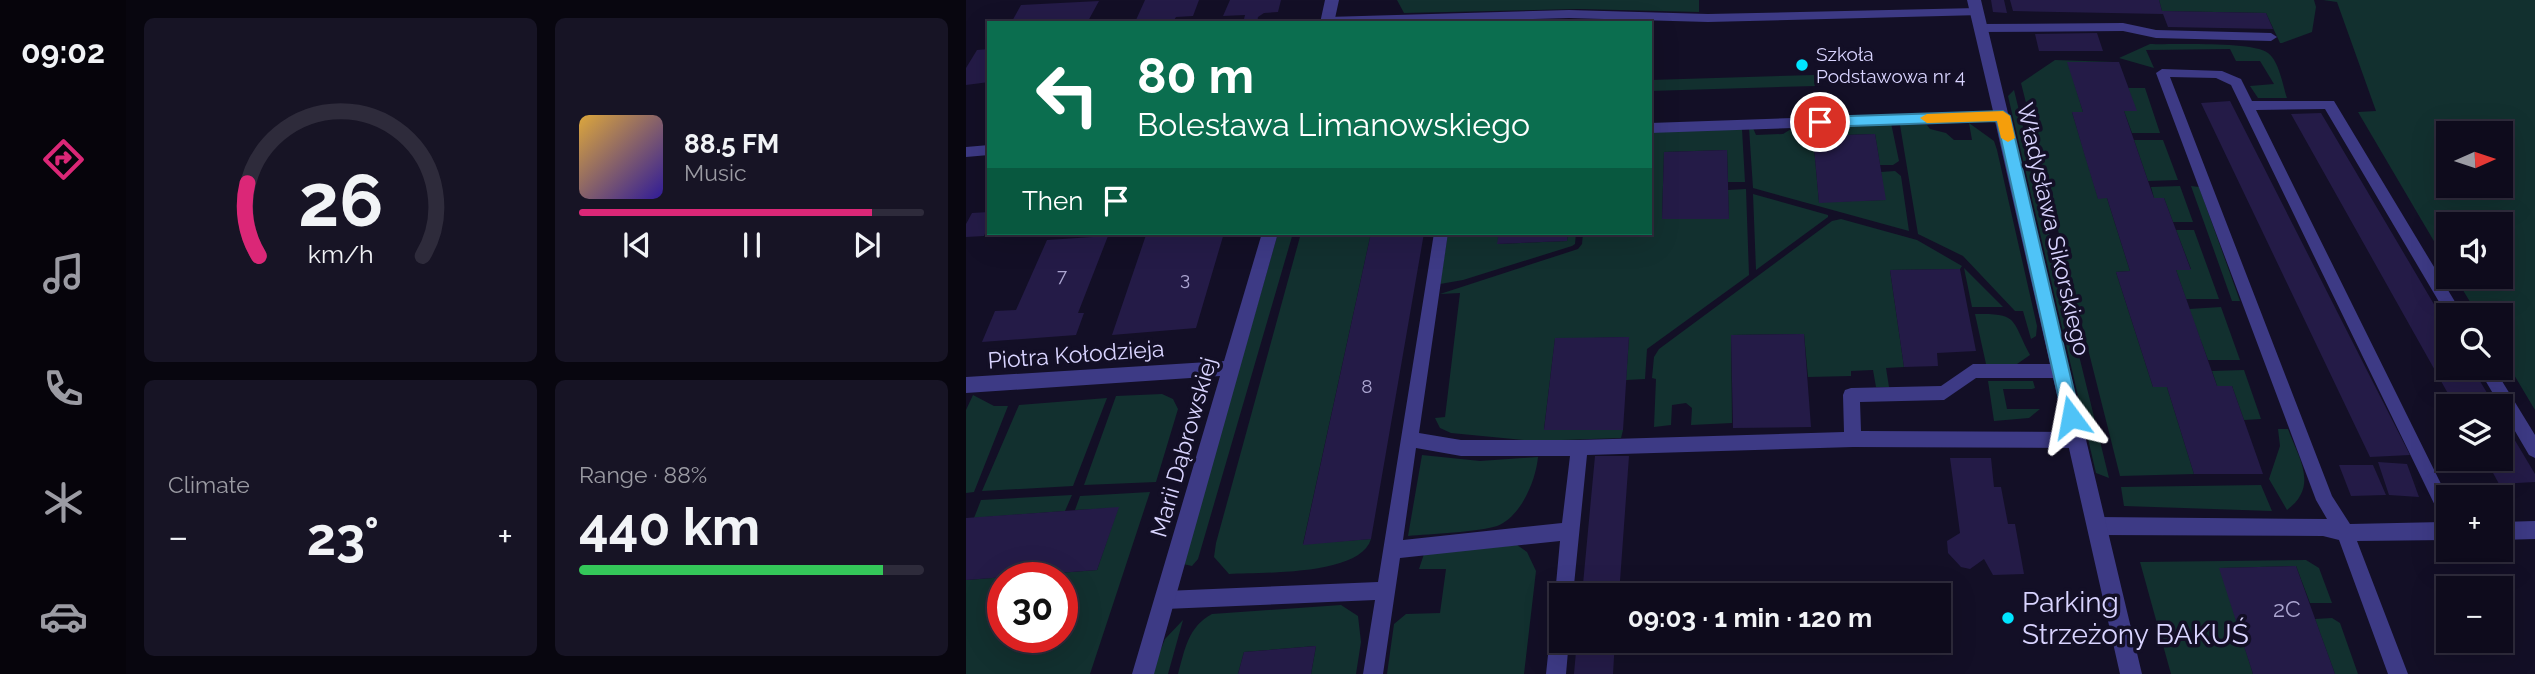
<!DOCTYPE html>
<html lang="en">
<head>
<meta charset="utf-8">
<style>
  body { margin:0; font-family:Raleway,sans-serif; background:#171425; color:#f1f3f6; height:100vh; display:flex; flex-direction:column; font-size:26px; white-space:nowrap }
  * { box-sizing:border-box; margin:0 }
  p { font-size:23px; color:#9b9ba3 }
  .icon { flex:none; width:38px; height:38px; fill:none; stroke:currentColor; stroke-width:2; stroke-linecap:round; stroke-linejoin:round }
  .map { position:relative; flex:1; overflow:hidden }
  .side { display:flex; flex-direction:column; gap:18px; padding:18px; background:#08060f; width:840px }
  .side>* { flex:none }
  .top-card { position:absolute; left:21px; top:21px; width:665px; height:214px; border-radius:0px; box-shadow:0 7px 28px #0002,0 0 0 2px #2e2b3b; background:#0b6e4f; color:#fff; overflow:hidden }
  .needle { width:46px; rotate:87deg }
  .fabs { position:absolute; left:1470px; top:121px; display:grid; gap:14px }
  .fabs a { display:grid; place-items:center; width:77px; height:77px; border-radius:0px; background:#0e0b1c; box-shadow:0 7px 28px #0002,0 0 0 2px #2e2b3b; font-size:35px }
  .speed { position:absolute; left:21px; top:562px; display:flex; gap:14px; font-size:35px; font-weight:700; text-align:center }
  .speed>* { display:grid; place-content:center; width:91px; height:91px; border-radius:50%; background:#0e0b1c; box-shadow:0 7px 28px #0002,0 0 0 2px #2e2b3b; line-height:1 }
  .speed .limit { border:10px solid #d22; background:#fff; color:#111 }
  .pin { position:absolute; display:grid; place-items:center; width:60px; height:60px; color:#fff; margin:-30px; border:4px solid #fff; border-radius:50%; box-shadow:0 2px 7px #0007 }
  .me { position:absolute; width:77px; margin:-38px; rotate:347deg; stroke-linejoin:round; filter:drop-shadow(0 0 5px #0008) }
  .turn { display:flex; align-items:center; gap:24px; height:147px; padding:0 35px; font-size:32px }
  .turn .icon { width:91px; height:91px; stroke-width:2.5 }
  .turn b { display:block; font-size:49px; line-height:60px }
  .then { display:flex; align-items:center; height:66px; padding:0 35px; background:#0003; gap:14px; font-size:26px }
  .big { font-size:52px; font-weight:700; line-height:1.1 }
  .side .tile { flex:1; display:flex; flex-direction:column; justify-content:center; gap:10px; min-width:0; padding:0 24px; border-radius:10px; background:#171425 }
  .side .dial { align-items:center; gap:0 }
  .dial svg { height:182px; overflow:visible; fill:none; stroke:#2e2b3b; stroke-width:7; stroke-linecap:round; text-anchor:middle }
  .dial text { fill:#f1f3f6; stroke:none }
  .song { display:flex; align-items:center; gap:21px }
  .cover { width:84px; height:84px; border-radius:10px; background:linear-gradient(135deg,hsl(40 70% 55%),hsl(250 70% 35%)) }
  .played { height:7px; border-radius:4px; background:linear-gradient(90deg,#db2777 85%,#2e2b3b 85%) }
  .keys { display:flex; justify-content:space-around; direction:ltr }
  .heat { display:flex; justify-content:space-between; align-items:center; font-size:38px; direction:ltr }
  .charge { height:10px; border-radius:5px; background:linear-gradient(90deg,#34c759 88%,#2e2b3b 0) }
  .side .tiles { flex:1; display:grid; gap:18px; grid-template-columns:repeat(2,1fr) }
  .trip { position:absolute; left:583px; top:583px; width:402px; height:70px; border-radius:0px; background:#0e0b1c; box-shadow:0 7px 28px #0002,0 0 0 2px #2e2b3b; font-weight:700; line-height:70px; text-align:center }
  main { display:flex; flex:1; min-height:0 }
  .menu { display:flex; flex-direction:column; width:126px; justify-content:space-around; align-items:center; background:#06040b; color:#9b9ba3 }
  .menu .icon { width:49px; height:49px }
  .menu .on { color:#db2777 }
  .menu b { font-size:32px; color:#f1f3f6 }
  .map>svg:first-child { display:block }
</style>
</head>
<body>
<main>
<nav class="menu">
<b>09:02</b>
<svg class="icon on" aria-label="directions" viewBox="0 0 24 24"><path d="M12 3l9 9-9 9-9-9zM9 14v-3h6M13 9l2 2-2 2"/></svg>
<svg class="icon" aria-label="music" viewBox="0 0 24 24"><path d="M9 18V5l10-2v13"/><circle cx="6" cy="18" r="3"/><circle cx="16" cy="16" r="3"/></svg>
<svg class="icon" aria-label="phone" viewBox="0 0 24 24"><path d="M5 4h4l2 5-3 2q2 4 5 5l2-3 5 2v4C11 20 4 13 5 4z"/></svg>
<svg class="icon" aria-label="climate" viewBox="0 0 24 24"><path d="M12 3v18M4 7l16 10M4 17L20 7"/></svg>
<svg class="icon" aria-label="car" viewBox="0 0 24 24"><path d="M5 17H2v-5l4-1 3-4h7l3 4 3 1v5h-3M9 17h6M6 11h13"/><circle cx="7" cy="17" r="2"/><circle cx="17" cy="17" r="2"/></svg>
</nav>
<section class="side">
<div class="tiles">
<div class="tile dial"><svg viewBox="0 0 100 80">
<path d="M14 69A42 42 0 1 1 86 69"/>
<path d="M14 69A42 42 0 0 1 9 37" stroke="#db2777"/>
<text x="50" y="56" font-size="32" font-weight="700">26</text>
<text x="50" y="72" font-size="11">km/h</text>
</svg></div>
<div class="tile">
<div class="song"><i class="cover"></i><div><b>88.5 FM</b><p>Music</p></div></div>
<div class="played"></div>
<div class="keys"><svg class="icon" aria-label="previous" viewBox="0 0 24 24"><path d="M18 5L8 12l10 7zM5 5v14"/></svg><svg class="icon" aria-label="pause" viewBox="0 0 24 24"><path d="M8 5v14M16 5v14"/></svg><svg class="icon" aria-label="next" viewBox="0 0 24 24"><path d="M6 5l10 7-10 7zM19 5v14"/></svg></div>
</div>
<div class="tile"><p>Climate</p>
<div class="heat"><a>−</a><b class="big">23°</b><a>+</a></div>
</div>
<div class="tile"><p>Range · 88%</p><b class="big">440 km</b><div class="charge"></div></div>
</div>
</section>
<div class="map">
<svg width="1569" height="674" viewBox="0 0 1569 674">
  <rect width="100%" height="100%" fill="#130f26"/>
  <!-- green -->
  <path fill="#12302f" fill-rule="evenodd" d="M431,0H733V12L613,9L438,13Z
    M1193,0H1348L1350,7L1346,32L1316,43H1314L1300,13L1196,11Z
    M1357,0H1569V410L1535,353V315H1512L1489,277L1535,276V224H1482V265L1392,112L1410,111L1371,2ZM1482,133H1535V186H1482Z
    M1184,44C1207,45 1286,41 1302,53C1313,61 1317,86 1321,98H1292L1284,86L1308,84L1294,61H1270L1264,49L1180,50L1188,68L1153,58Z
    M1089,60L1148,62H1102L1117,112H1106L1132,198H1141L1164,271L1150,272L1187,387H1201L1228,474L1154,476L1055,83Z
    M848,75L849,86L684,91V80Z
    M1162,88H1179L1194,133H1166L1158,111H1170Z
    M1048,90L1143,478L1130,473L1042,96Z
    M925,123L933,161L927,165H914L909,134L847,136L853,202L919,200L915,172L929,171L935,176L943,231L787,188L783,128H787L790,135L817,134L830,126Z
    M1003,123L1028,141L1031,150L1071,326L1070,336L1065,339L1057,311H1049L997,256L952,234L934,125H961L964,129L980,133L988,140H1006Z
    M776,129L779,182H762L761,150L698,152L696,219H763L762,190L780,189L783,275L681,349L679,379L660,380L663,337L589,339L578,429L657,430L655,438L567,441L485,433L474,428L469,418L479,417L494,293L474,294L612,249L616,244L617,233H684V131Z
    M1168,140H1197L1212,180L1182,181Z
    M1214,186L1227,222H1207L1198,198H1188L1185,187Z
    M1225,186L1233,187L1274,301H1266Z
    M787,194L862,215V217L790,270Z
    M875,219L951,240L996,266L994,269L924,270L938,367L920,368L923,387H910L907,370L885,371V376L842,377L838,334L765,335L766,423L725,425L726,408L720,403L706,405L705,425L688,427L690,379L686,378L688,357L693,349L866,221Z
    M1210,230H1228L1253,299H1220L1210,270L1225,269Z
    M312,233H327L232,559L226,566L217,564Z
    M335,233H405L337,544L405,539C394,576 296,572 263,574L248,557L250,543Z
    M482,233H533L532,244L601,241L602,233H610L609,244L606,246L497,280L474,284Z
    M998,268L1037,307H1006Z
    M1255,307L1274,360H1242L1223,309Z
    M1009,314C1053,313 1045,319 1064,355L1051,364H1020Z
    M1278,370L1295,419L1278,420L1266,386H1251L1246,371Z
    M1022,381H1067L1069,388L1066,389H1037L1041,409H1074L1063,418L1028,421Z
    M196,394L207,399L212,409L190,482L118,485L150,396Z
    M7,395L28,406H42L8,492L0,493V410Z
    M141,398L107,486L16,491L53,405Z
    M1312,429H1322C1333,459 1353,486 1321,510L1303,479L1314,446Z
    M456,455L514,461L572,457C570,480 555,517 531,526C513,532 464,534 442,536Z
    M1295,485L1306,511L1158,506L1155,487Z
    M184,492L124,674H0V580L131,570L152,508L109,510L114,496ZM37,578H96V637H37Z
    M106,495L99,511L8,518L15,500Z
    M551,545L561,552L570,571L558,674H421L428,624L440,614L474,613L480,569H453L458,554Z
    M1340,560L1353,568L1366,603H1344L1330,566L1254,568L1287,674H1205L1174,562Z
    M375,605L392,616L395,642L390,674H345L350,646L278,652L272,674H212C219,649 222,627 246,614Z
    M1366,618L1374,623L1392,674H1369L1349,619Z
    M217,620L202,674H185L199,639Z"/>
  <!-- building -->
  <path fill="#241b47" d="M179,0H233L227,16L210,17L206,23H192L193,19L170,20Z
    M264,0H315L312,12L298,13L292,17L291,23H277L279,15L257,16Z
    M1025,0H1038L1041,13L1027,12Z
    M1044,0H1193L1196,11L1300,13L1307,29L1202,27L1197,14L1047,11Z
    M133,1L121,23H45L55,5Z
    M1131,33L1137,51H1073L1069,34Z
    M23,49V82L0,85V68L11,50Z
    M1101,62H1153L1171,111H1158L1182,181L1188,198H1198L1225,270H1210L1251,386H1266L1297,474H1228L1201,387H1187L1150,272L1164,271L1141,198L1132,199L1118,153L1106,112H1117Z
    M1264,101L1444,455L1404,457L1235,103Z
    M1355,113L1482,328V368H1506L1529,406H1489L1325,114Z
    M909,134L920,200L853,203L847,136Z
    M761,150L763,219H696L698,152Z
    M23,212V225L18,236L0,237V224L6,213Z
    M210,233H258L230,328L146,335L180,235Z
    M405,233H458L405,539L337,545Z
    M533,233H602L601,241L531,244Z
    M142,236L112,313H118L110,335L16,342L29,311L50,310L81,240Z
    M994,269L1010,351L971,353L972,366L938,367L924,270Z
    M838,334L845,427L767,428L765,335Z
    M663,337L657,430H578L589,338Z
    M1535,417L1569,474V482L1533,484L1519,458H1535Z
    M629,456H663L653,595H616Z
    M984,458H1025L1028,487H1035L1042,524H1049L1058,574L1027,575L1018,559L1004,569L995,567L982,553L981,541L994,533Z
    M1412,462L1441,464L1453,497L1423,495Z
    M1373,465H1407L1420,495L1385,496Z
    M153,507L131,570L0,580V518Z
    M1330,566L1369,674H1287L1253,568Z
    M611,640H649L647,674H608Z
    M350,646L345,674H272L278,652Z"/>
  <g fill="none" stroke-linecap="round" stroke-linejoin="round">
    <!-- lane -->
    <path fill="#3d3a85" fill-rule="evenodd" d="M1011,8L1017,12L1015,15L742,22L603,18L434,23L355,21L361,17L603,10L742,14Z
      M1157,23L1190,30L1305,33L1311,37L1305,41L1190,38L1157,31L1015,32L1009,28L1015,24Z
      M1196,69L1256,71L1275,79L1286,101H1368L1497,315H1482V317L1359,109L1290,110L1482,498V540L1391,541L1442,674H1422L1373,540L1357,536L1131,535L1125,532L1122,526L1125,520L1131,517L1361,519L1350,500L1190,73ZM1204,77L1250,78L1265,85L1477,522L1384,524L1366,496Z
      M468,233H482L453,433L495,440H613L878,432L877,395L879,390L885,388L975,386L1007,364H1095L1101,366L1103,371L1101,376L1095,378H1010L978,400L894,402L895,431L1111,432L1117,435L1119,440L1117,445L1111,448L887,447L621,455L607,595H595V603L589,595L594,541L434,558L417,674H397L409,600L199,609L192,607L190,600L192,593L199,591L412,582ZM450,448L495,456H604L596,523L437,540Z
      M1512,368H1528L1569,435V458L1563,455Z
      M1569,521V539L1535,540V522Z
      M595,616V640H603L600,674H580L585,626L588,619Z"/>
    <!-- street -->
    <path fill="#3d3a85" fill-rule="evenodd" d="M359,0H373L368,23H354Z
      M1001,0H1015L1176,674H1154L1029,121L684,133V123L1027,111Z
      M23,145V155L0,157V147Z
      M296,233H312L188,674H166L254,376L0,393V377L258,361Z"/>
  </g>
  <!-- route -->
  <path fill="#4fc3f7" stroke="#337fa1" stroke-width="2" d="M1037,111L1044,116L1114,417L1111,423L1105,425L1100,423L1097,417L1031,121L854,127L847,122L854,117Z"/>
  <!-- slow -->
  <path fill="#f59e0b" d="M1037,111L1044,116L1049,138L1042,142L1035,138L1031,121L961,123L954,118L961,114Z"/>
  <!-- markers -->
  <g fill="#00e5ff" stroke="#130f26" stroke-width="2.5">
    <circle cx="836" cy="65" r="7"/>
    <circle cx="1042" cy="618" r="7"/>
  </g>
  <g text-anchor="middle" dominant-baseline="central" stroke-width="7" stroke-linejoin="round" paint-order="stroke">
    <!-- far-poi labels -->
    <g font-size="19" fill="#d9d4ff" stroke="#130f26" text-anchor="start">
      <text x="850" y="54">Szkoła<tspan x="850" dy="22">Podstawowa nr 4</tspan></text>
    </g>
    <!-- number labels -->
    <g font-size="19" fill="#aca6d1">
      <text x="96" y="275">7</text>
      <text x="219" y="278">3</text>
      <text x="401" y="386">8</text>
    </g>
    <!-- street labels -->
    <g font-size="23" fill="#d9d4ff" stroke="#130f26">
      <text transform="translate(1088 229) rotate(77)">Władysława Sikorskiego</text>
      <text transform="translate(110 354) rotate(-4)">Piotra Kołodzieja</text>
      <text transform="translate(217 447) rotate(-74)">Marii Dąbrowskiej</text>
    </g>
    <!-- near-number labels -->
    <g font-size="23" fill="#aca6d1">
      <text x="1321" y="608">2C</text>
    </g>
    <!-- near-poi labels -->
    <g font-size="28" fill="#d9d4ff" stroke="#130f26" text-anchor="start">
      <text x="1056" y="602">Parking<tspan x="1056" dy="32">Strzeżony BAKUŚ</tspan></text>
    </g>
  </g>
</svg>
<div class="fabs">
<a><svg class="needle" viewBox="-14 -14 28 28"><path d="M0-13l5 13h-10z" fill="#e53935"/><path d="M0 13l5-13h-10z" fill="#9b9ba3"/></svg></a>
<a><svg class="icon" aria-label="sound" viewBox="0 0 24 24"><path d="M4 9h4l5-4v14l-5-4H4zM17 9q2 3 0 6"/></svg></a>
<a><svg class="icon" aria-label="search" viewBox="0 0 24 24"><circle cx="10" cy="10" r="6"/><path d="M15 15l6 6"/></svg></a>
<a><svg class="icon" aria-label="layers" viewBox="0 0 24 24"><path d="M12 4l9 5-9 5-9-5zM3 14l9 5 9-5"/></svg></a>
<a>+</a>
<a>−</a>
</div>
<div class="speed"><div class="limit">30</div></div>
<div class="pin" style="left:854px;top:122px;background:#d93025"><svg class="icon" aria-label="arrive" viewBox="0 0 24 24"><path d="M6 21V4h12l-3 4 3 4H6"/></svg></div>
<svg class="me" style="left:1105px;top:417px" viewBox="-20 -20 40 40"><path d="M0-17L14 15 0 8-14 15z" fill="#4fc3f7" stroke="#fff" stroke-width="4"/></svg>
<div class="trip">09:03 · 1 min · 120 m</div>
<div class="top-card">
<div class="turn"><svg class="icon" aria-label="left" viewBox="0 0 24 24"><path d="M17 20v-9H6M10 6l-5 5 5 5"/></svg><div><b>80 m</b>Bolesława Limanowskiego</div></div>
<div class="then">Then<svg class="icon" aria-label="arrive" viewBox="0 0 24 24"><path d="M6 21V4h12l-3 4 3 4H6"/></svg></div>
</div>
</div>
</main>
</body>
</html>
